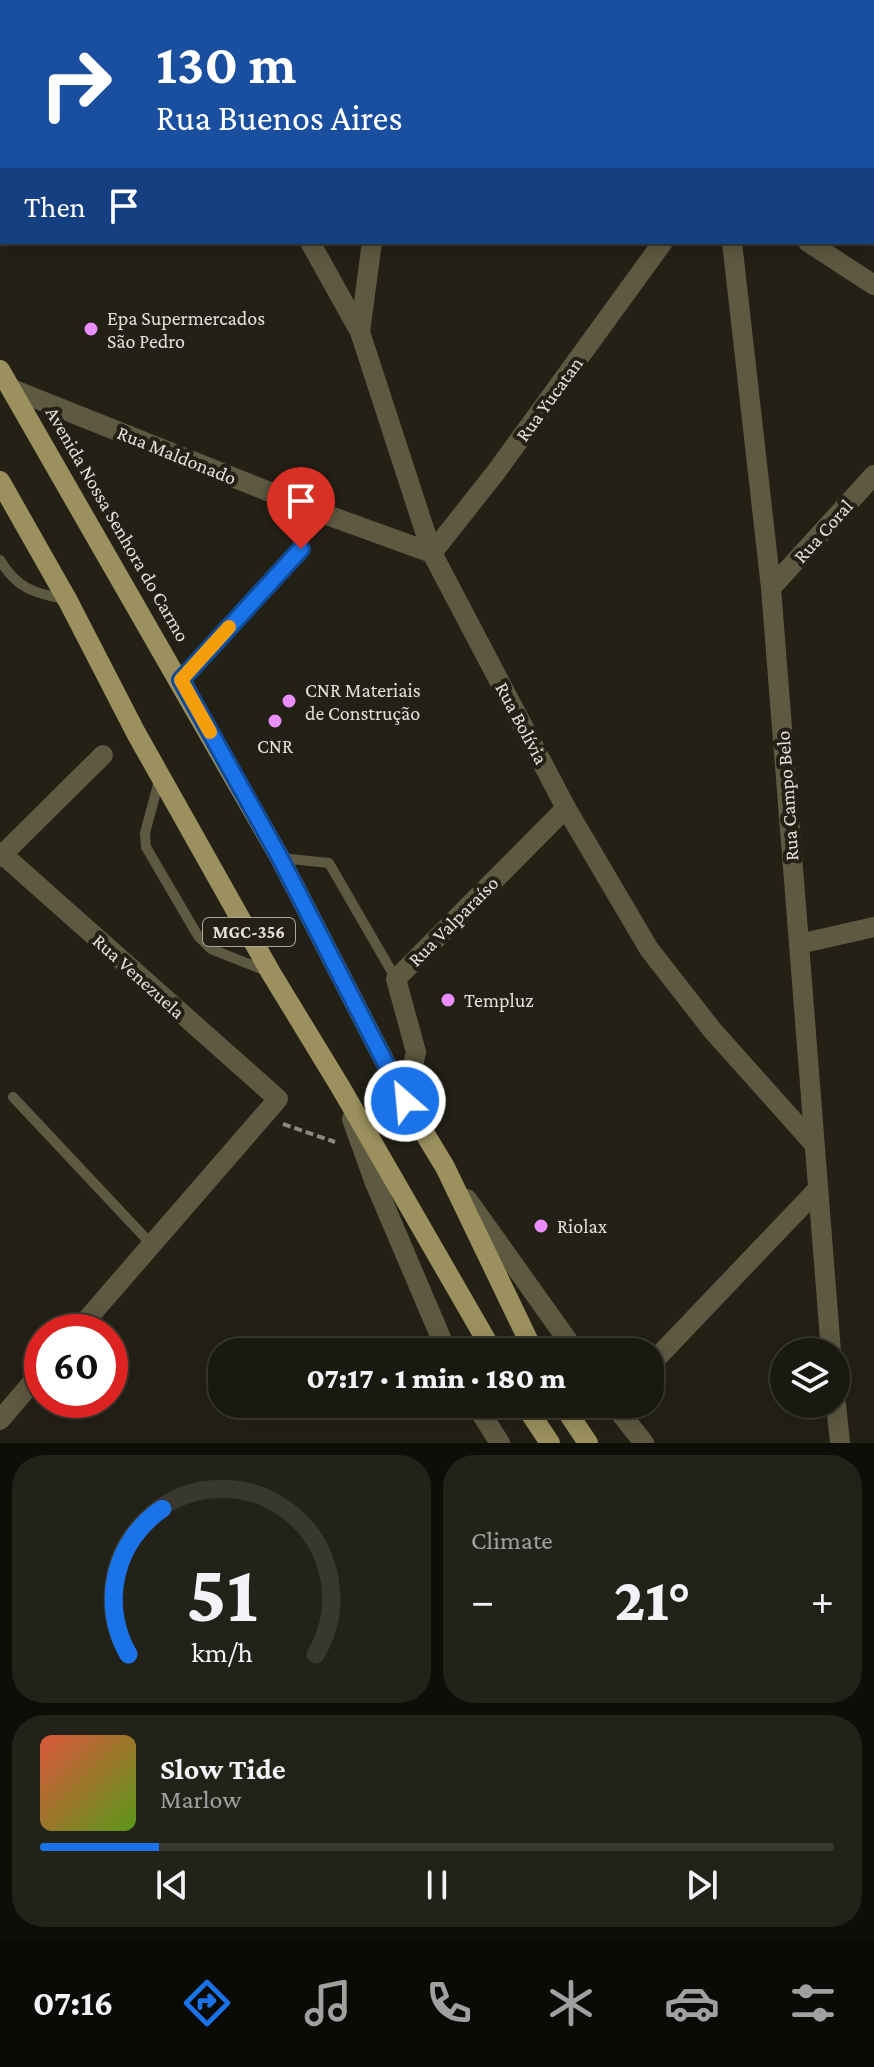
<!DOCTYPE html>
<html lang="en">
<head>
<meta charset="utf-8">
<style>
  body { margin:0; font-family:"Crimson Pro",serif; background:#232219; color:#f1f3f6; height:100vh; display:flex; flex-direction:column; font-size:30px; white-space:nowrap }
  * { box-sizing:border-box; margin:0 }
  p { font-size:26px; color:#9fa09f }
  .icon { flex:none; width:44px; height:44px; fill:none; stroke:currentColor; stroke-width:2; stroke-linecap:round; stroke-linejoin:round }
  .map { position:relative; height:1443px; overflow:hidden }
  .panel { display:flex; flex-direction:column; gap:12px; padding:12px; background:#0e0e09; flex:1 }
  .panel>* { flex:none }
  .banner { position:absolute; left:0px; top:0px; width:874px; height:244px; box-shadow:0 4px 20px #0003,0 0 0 2px #383830; background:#1a4fa0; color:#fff; overflow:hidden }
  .buttons { position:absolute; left:770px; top:1338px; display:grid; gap:16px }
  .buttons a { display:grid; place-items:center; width:80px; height:80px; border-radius:50%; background:#1a1910; box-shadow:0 4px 20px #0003,0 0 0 2px #383830; font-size:40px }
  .speed { position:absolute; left:24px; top:1314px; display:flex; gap:16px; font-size:40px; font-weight:700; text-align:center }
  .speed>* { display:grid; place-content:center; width:104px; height:104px; border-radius:50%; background:#1a1910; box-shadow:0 4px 20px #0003,0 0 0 2px #383830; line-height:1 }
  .speed .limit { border:12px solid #d22; background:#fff; color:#111 }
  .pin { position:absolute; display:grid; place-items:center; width:68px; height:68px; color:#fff; margin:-82px -34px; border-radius:50% 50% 50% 0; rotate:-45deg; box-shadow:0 0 8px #0007 }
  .pin .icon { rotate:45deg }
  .me { position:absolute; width:88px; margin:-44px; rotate:333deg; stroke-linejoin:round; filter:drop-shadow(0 0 6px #0008) }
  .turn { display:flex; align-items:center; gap:28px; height:168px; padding:0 24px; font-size:36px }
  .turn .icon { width:104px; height:104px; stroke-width:2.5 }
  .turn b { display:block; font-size:56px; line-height:68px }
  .then { display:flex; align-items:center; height:76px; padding:0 24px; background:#0003; gap:16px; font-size:30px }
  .big { font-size:60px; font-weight:800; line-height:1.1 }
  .panel .card { flex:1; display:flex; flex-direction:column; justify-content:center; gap:12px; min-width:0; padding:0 28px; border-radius:32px; background:#232219 }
  .panel .dial { align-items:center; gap:0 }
  .dial svg { height:208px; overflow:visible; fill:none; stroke:#383830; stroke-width:7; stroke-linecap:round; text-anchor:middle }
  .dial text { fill:#f1f3f6; stroke:none }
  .song { display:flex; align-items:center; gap:24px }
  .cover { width:96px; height:96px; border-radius:12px; background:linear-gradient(135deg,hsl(10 70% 55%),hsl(90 70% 35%)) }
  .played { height:8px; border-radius:4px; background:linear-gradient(90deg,#1a73e8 15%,#383830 15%) }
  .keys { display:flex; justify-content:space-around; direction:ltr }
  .heat { display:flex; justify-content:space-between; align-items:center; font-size:44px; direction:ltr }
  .panel .tiles { flex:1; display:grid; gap:12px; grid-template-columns:1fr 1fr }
  .card:last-child { grid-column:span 2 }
  .trip { position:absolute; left:208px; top:1338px; width:456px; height:80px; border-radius:32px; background:#1a1910; box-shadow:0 4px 20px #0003,0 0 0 2px #383830; font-weight:800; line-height:80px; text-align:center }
  .tabs { display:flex; height:128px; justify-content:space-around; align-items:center; background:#0a0a06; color:#9fa09f }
  .tabs .icon { width:56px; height:56px }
  .tabs .on { color:#1a73e8 }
  .tabs b { font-size:36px; color:#f1f3f6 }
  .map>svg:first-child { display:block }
</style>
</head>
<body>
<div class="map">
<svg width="874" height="1443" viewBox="0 0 874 1443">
  <rect width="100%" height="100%" fill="#232116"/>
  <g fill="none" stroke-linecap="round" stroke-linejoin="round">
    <!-- path -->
    <path stroke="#8a887f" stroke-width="4" stroke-dasharray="8 4" stroke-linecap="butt" d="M283,1124L335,1142"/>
    <!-- service -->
    <path stroke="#5e5941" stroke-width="10" d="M0,560C18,590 35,593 67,600
      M181,680L301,549
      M160,777L145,833L146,847L198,936L211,949L269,972
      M281,858L329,863L396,979
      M13,1097L152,1245"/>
    <!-- minor -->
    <path stroke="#5e5941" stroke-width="20" d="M176,0L177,2
      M389,2V0
      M751,2L756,0
      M310,242L360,332
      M372,242L360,332L432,553L566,808L649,949L713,1031L814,1144
      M732,242L771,588L799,944
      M808,242L874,285
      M12,389L330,516L432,553L496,472L663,242
      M771,588L874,475
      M0,852L278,1099L76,1332
      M0,857L103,755
      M405,1101L416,1052L396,979L566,808
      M650,1365L817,1190
      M0,1420L42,1371"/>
    <!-- tertiary -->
    <path stroke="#5e5941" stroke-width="20" d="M352,1119L375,1183L447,1352
      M467,1199L576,1352
      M831,1352L799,944L874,927
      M475,1404L500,1443
      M613,1404L644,1443
      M836,1404L840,1443"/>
    <!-- primary -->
    <path stroke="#9c915e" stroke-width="20" d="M0,370L280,858L405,1101L445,1167L534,1352
      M0,481L68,601L136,733L271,973L341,1088L493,1352
      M524,1404L550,1443
      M562,1404L588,1443"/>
  </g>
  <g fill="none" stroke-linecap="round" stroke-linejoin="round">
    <!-- route casing -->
    <g stroke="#114b97" stroke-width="20">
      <path id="route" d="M301,549L181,680L280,858L405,1101"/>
    </g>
    <!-- route -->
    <use href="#route" stroke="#1a73e8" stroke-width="14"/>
    <!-- slow -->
    <path stroke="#f59e0b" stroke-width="14" d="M210,732L181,680L229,627"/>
  </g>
  <!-- markers -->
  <g fill="#ea8dfd" stroke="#232116" stroke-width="3">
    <circle cx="91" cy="329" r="8"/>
    <circle cx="289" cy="701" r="8"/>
    <circle cx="275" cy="721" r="8"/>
    <circle cx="448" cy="1000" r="8"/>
    <circle cx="541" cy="1226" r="8"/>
  </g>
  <g text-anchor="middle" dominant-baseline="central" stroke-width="8" stroke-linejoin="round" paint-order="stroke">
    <!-- shield labels -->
    <rect fill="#232116" stroke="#a8a79e" stroke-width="2" x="203" y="918" width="92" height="28" rx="6"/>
    <g font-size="18" font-weight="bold" fill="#e1e0d9">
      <text x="249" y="932">MGC-356</text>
    </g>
    <!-- poi labels -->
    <g font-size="20" fill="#e1e0d9" stroke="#232116" text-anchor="start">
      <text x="107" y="318">Epa Supermercados<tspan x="107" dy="23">São Pedro</tspan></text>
      <text x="305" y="690">CNR Materiais<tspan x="305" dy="23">de Construção</tspan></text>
      <text x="275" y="746" text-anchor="middle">CNR</text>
      <text x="464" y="1000">Templuz</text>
      <text x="557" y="1226">Riolax</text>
    </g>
    <!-- street labels -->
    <g font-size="20" fill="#e1e0d9" stroke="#232116">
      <text transform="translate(549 399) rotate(-54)">Rua Yucatan</text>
      <text transform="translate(177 455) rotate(22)">Rua Maldonado</text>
      <text transform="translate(118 524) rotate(60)">Avenida Nossa Senhora do Carmo</text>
      <text transform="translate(823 531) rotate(-48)">Rua Coral</text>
      <text transform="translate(522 723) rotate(62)">Rua Bolívia</text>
      <text transform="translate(787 796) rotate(-94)">Rua Campo Belo</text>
      <text transform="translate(453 921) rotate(-45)">Rua Valparaíso</text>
      <text transform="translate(139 976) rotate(42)">Rua Venezuela</text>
    </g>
  </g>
</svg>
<div class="buttons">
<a><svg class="icon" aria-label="layers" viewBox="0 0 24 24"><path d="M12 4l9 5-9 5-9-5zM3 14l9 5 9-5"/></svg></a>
</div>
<div class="speed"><div class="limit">60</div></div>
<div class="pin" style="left:301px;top:549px;background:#d93025"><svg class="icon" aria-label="arrive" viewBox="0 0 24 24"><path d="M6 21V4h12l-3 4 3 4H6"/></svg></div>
<svg class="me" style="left:405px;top:1101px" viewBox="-20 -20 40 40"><circle r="17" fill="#1a73e8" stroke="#fff" stroke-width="3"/><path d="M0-11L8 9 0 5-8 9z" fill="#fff"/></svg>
<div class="trip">07:17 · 1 min · 180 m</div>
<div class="banner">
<div class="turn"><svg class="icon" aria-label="right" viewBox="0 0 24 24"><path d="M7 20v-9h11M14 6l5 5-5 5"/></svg><div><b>130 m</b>Rua Buenos Aires</div></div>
<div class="then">Then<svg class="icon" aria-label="arrive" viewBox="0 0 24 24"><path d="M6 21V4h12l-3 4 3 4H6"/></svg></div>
</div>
</div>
<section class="panel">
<div class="tiles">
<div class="card dial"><svg viewBox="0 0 100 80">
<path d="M14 69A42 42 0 1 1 86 69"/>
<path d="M14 69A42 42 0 0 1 27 13" stroke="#1a73e8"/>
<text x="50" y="56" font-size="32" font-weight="700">51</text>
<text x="50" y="72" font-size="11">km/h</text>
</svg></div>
<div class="card"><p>Climate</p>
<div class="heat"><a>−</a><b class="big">21°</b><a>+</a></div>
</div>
<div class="card">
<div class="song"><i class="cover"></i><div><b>Slow Tide</b><p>Marlow</p></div></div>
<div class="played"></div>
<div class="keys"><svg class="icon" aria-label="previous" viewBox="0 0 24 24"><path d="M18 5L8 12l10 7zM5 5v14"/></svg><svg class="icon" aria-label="pause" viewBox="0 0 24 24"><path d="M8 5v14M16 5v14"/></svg><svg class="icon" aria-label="next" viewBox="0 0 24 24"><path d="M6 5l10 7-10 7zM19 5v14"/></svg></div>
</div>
</div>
</section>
<nav class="tabs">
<b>07:16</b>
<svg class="icon on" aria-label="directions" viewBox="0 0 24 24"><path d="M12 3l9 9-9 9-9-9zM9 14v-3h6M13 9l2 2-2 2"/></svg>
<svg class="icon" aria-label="music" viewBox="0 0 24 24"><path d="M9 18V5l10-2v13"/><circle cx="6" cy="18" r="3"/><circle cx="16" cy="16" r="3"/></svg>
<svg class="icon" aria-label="phone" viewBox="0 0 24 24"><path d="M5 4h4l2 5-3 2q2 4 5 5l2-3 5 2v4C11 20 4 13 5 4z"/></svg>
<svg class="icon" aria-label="climate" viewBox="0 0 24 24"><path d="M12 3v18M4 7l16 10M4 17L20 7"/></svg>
<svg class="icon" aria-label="car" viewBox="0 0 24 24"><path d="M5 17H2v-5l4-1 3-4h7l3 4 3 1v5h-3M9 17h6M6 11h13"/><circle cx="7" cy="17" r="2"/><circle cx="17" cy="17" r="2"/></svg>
<svg class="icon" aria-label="filters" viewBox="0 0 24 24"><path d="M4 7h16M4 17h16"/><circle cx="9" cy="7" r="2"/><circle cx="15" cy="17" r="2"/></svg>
</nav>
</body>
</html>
